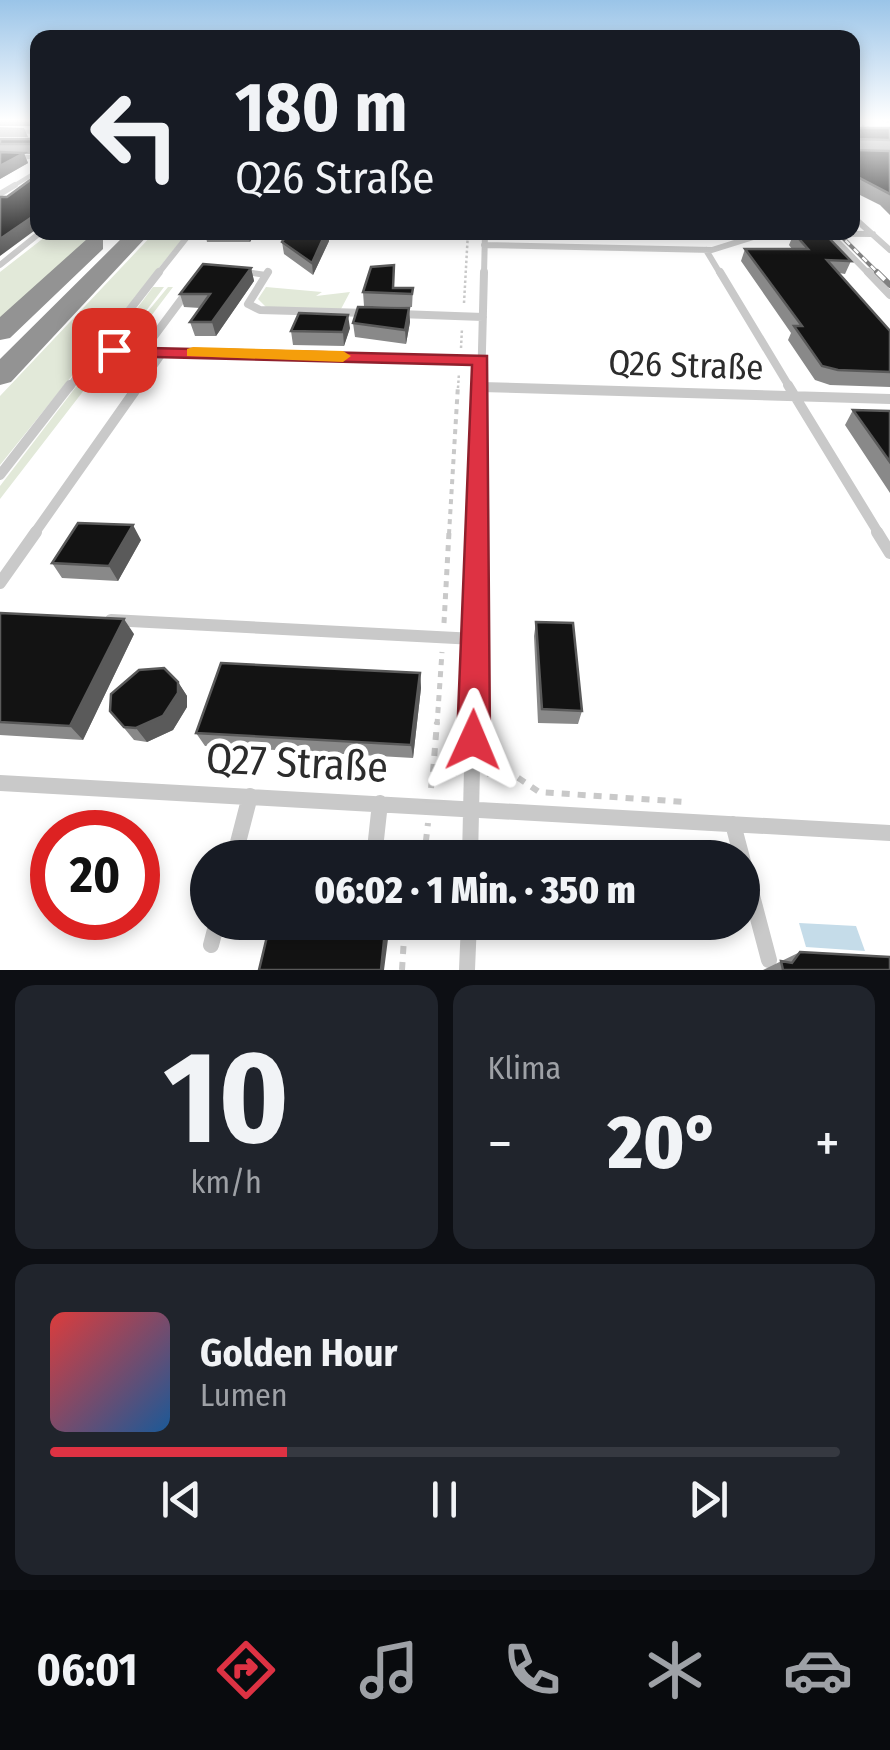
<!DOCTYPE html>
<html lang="de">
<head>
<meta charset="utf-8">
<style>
  body { margin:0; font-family:"Fira Sans Condensed",sans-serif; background:#20242c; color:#f1f3f6; height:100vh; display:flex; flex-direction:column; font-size:38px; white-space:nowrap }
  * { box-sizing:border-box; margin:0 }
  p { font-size:32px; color:#9ea1a6 }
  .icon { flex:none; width:55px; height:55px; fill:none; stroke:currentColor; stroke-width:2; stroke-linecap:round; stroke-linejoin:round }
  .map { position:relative; height:970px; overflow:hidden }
  .sheet { display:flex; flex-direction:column; gap:15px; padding:15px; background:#0d0f14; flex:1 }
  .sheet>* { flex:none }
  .banner { position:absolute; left:30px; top:30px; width:830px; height:210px; border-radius:20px; box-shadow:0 5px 15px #0003; background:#171b24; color:#f1f3f6; overflow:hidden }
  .speed { position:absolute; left:30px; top:810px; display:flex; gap:20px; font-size:50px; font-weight:700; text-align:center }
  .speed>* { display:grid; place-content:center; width:130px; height:130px; border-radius:50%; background:#171b24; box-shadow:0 5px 15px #0003; line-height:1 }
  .speed .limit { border:15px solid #d22; background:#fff; color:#111 }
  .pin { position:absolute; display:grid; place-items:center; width:85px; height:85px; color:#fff; margin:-42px; border-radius:20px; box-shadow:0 5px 15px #0006 }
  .me { position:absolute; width:110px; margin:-55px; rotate:1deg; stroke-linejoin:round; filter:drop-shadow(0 0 8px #0008) }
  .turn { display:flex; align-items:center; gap:35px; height:210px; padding:0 40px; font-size:45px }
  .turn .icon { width:130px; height:130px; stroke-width:2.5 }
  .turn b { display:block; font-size:70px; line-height:85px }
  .big { font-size:75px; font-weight:800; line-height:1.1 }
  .sheet .widget { flex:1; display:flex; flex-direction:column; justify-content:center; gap:15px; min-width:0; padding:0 35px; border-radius:20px; background:#20242c }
  .sheet .dial { align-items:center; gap:0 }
  .dial b { font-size:130px; line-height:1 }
  .song { display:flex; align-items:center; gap:30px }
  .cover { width:120px; height:120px; border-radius:15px; background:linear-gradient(135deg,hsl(0 70% 55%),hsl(210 70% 35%)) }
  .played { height:10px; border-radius:5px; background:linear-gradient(90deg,#de3243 30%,#363941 30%) }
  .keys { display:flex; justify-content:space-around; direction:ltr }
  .heat { display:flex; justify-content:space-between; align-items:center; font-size:55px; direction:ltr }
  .sheet .tiles { flex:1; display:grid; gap:15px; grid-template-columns:1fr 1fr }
  .widget:last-child { grid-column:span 2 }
  .trip { position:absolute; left:190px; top:840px; width:570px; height:100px; border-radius:50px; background:#171b24; box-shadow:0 5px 15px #0003; font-weight:800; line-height:100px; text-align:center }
  .menu { display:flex; height:160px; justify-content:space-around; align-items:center; background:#090b0e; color:#9ea1a6 }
  .menu .icon { width:70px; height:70px }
  .menu .on { color:#de3243 }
  .menu b { font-size:45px; color:#f1f3f6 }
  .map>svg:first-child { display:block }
</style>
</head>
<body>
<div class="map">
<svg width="890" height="970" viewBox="0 0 890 970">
  <rect width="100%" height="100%" fill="#fff"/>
  <!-- green -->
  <path fill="#e2e9d9" d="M50,233H97L0,319V272Z
    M154,233H187L0,465V396Z
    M153,287H164L125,339L168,287H173L133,340L118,344L114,339Z
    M266,287L322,292L316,296L350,292L341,309L267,308L258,299Z
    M109,355L108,359L0,499V486L95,362Z"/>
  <!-- water -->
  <path fill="#c5dce9" d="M799,923L856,926L865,951L806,947Z"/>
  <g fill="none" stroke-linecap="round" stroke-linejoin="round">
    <!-- path-far3 -->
    <path stroke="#c9c9c9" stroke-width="2.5" stroke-dasharray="2.5 2.5" stroke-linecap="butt" d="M877,119L890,122
      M852,124L871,128
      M464,303L468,232
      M461,348L462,328
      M458,388L459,373"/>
    <!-- path-far2 -->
    <path stroke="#c9c9c9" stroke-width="4" stroke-dasharray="5 5" stroke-linecap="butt" d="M449,534L458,385"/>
    <!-- path-far1 -->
    <path stroke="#c9c9c9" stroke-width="5" stroke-dasharray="6 6" stroke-linecap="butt" d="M444,623L449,532
      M437,725L442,652"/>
    <!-- path -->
    <path stroke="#c9c9c9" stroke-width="6" stroke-dasharray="8 8" stroke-linecap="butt" d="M433,772L437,722
      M487,774L514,775L539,792L686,802
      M431,788L433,772L457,773
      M424,858L428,823
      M402,970L405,922"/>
    <!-- lane-far5 -->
    <path stroke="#c9c9c9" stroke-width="4" d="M0,131L38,132
      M0,157H38
      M10,188L38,171"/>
    <!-- lane-far4 -->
    <path stroke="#c9c9c9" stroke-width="6" d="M0,194L15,185
      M852,216L890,250
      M829,233L870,275
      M484,245L712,250L766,233L873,234
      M706,250L721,275
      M0,265L41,232
      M238,271L266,275
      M157,275L191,232
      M484,275L485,232"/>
    <!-- lane-far3 -->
    <path stroke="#c9c9c9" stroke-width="8" d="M268,272L248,304L260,310L367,313
      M720,272L790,388
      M868,272L890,295
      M399,314L483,317
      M97,350L481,360
      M143,351L190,288
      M481,387L510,388
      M69,388L159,272
      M138,388L163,352
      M481,388L484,272"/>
    <!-- lane-far2 -->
    <path stroke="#c9c9c9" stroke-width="10" d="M788,385L879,534
      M481,387L890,399
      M0,475L70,385
      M34,534L139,385
      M478,534L481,385"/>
    <!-- lane-far1 -->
    <path stroke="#c9c9c9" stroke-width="12" d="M877,532L890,553
      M0,583L36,532
      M111,620L475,639
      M473,725L478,532"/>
    <!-- lane -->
    <path stroke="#c9c9c9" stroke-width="16" d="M0,783L890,833
      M733,824L742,858
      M234,858L250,796
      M374,858L380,803
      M470,858L473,722
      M742,858L769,960
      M211,945L217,922
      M467,970L469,922"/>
    <!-- highway -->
    <path fill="#939393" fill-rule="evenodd" d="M128,232H151L11,382L0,385V359Z
      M95,237L103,239V249L10,338L0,340V317L87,239Z"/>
    <!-- rail-far1 casing -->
    <g stroke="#818181" stroke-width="4">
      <path id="rail-far1" d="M837,232L880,275"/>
    </g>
    <!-- rail casing -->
    <g stroke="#818181" stroke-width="6">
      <path id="rail" d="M877,272L890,285"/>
    </g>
    <!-- rail-far1 -->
    <use href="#rail-far1" stroke="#fff" stroke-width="2.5" stroke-dasharray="6" stroke-linecap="butt"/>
    <!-- rail -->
    <use href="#rail" stroke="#fff" stroke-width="4" stroke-dasharray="11" stroke-linecap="butt"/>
  </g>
  <!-- wall -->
  <path fill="#898989" d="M0,119H38V134L35,128L36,126H0Z
    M852,124L859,128H890V215L880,205L852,191Z
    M0,127L24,128L28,137H0Z
    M38,136V154H24L28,163L0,179V139H34Z
    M205,232H256L250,242H207Z
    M288,232H328L329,241L313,275L284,254L282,242Z
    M580,232H611L580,235Z
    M794,233L851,261L845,274L839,273L890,331V387L830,385L815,380L788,340L791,333L741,261L745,249H792L789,245Z
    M251,268L254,281L216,336H195L190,322L200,308L184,307L180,294Z
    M394,288H413L412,307L364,306L363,292Z
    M409,308L410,322L406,344L355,337L353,323Z
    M350,328L344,346L293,345L291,331Z
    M853,410L890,411V493L845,425Z
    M141,540L118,581L62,578L52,563Z
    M0,613L134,634L83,740L0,735Z
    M536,622L582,711L578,724L538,723L534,636Z
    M420,673L421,688L413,758L205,746L196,733Z
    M178,682L187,696V707L173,730L147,742L134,740L110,711Z
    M800,952L890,970H763Z"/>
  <!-- shaded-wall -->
  <path fill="#5a5a5a" d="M24,153L28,163L0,179V166Z
    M38,213V228L0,256V239Z
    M247,232H256L250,242Z
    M326,232H328L329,241L313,275L312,263Z
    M251,268L254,281L216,336L212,322Z
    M409,308L410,322L406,344L405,330Z
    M348,315L350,328L344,346L343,332Z
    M133,525L141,540L118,581L109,566Z
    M124,619L134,634L83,740L70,726Z
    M420,673L421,688L413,758L411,745Z
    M178,682L187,696V707L173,730L147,742L136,728Z
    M385,931L388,939L384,970H381Z"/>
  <!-- building -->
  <path fill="#131313" stroke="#5a5a5a" stroke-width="2.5" d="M852,124L859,128H890V140L855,139L852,144Z
    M38,136V144H0V139H34Z
    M852,146L856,150L890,151V194L852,174Z
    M0,152L24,153L0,166Z
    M37,175L38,213L0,239V197H7Z
    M288,232H326L312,263L282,242Z
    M794,233L825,234L851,261L827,260L890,331V372L838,370L822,366L794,326H802L745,249H808Z
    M203,264L251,268L212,322H190L210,294H180Z
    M394,265L393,288H413L412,294L363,292L371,267Z
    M358,307L409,308L405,330L353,323Z
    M299,313L348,315L343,332L291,331Z
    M853,410L890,411V462Z
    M78,523L133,525L109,566L52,563Z
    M0,613L124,619L70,726L0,722Z
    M536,622L573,623L582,711L542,709Z
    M221,663L420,673L411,745L196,733Z
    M164,668L178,682V693L163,716L136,728L124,727L110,711L111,694L139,670Z
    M270,924L385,931L381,970H259Z
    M800,952L890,957V970H783L781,961L792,963Z"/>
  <!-- sky -->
  <linearGradient id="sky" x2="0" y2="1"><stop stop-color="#9ac4e8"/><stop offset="0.47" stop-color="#fff"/><stop offset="1" stop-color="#fff" stop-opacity="0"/></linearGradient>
  <rect width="890" height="255" fill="url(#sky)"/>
  <!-- route -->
  <path fill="#de3243" stroke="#90202c" stroke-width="2.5" d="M108,347L487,356L490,740L485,751L473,756L462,751L457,740L472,365L114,356L108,354Z"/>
  <!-- slow -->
  <path fill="#f59e0b" d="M193,347L343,351L351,356L343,362L187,356V349Z"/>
  <g text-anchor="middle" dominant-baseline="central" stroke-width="10" stroke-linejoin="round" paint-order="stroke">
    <!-- street labels -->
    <g font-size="35" fill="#2c2c2c" stroke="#fff">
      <text transform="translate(686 365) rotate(2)">Q26 Straße</text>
    </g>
    <!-- near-street labels -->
    <g font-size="42" fill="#2c2c2c" stroke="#fff">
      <text transform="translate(297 763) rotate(3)">Q27 Straße</text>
    </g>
  </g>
</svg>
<div class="speed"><div class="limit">20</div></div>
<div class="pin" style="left:114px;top:350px;background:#d93025"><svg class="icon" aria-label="arrive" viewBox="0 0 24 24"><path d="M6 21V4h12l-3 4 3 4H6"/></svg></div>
<svg class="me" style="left:473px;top:740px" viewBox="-20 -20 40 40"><path d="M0-17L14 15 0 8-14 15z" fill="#de3243" stroke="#fff" stroke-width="4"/></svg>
<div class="trip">06:02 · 1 Min. · 350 m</div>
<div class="banner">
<div class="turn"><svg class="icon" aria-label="left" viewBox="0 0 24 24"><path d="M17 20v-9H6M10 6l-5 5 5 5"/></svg><div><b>180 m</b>Q26 Straße</div></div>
</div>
</div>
<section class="sheet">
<div class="tiles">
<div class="widget dial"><b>10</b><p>km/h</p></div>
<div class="widget"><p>Klima</p>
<div class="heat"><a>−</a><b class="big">20°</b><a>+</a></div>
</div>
<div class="widget">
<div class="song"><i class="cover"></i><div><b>Golden Hour</b><p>Lumen</p></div></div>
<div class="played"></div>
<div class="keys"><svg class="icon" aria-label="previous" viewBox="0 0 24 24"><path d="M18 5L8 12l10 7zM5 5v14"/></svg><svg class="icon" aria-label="pause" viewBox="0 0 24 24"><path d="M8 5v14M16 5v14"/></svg><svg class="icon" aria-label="next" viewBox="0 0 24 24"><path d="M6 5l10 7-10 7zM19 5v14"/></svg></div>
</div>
</div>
</section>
<nav class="menu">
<b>06:01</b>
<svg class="icon on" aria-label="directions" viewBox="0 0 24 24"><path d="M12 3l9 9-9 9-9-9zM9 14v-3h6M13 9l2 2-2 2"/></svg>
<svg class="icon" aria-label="music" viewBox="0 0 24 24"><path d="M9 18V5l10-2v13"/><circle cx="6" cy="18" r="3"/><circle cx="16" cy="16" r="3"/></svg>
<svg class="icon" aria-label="phone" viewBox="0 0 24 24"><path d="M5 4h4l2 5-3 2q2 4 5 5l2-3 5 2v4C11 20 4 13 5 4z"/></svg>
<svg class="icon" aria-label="climate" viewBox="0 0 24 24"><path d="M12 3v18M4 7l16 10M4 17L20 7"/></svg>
<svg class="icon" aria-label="car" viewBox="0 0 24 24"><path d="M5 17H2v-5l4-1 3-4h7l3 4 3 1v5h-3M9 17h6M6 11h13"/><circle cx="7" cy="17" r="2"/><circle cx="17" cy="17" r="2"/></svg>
</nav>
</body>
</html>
